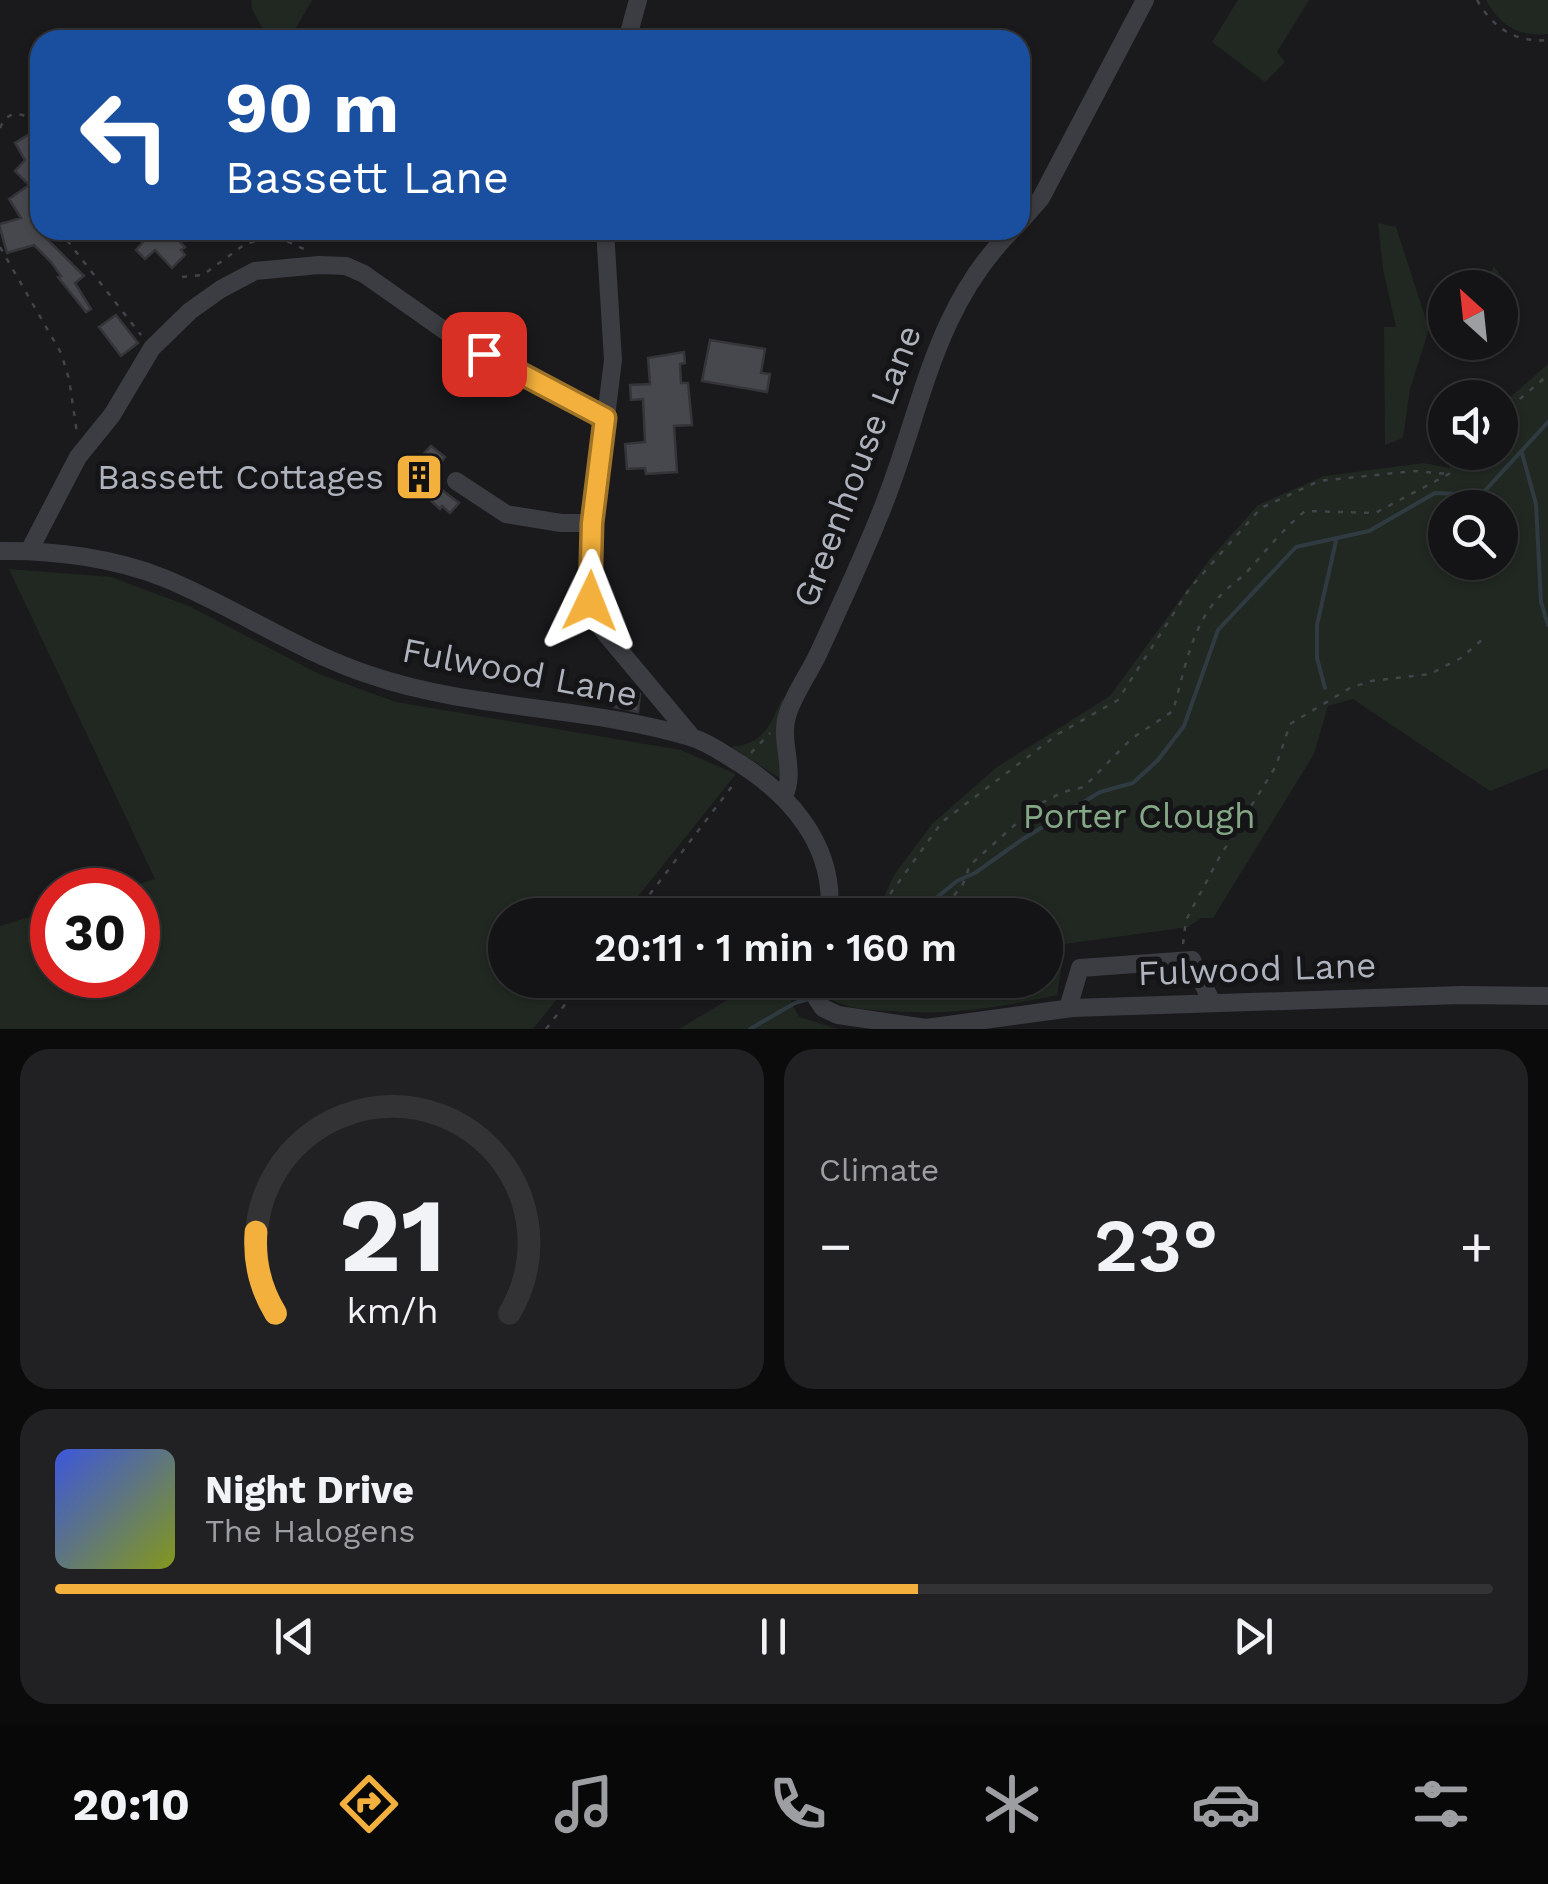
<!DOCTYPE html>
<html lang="en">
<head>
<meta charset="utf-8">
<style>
  body { margin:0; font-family:"Work Sans",sans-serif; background:#212123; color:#f1f3f6; height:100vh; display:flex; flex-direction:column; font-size:38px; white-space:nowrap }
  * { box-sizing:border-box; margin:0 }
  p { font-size:32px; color:#9d9ea1 }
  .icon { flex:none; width:55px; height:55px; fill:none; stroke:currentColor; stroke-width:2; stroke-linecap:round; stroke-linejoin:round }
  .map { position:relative; height:1029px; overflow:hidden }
  .drawer { display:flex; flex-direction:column; gap:20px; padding:20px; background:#0b0b0c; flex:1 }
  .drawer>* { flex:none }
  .guide { position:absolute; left:30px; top:30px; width:1000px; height:210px; border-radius:30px; box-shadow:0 2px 8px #0004,0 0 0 2px #333335; background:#1a4fa0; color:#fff; overflow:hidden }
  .needle { width:65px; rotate:333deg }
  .controls { position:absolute; left:1428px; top:270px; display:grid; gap:20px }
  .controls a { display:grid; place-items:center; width:90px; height:90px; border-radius:50%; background:#141416; box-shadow:0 2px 8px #0004,0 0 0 2px #333335; font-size:50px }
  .speed { position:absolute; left:30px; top:868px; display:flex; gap:20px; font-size:50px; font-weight:700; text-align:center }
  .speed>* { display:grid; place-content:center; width:130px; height:130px; border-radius:50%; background:#141416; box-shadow:0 2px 8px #0004,0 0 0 2px #333335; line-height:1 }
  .speed .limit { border:15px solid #d22; background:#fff; color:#111 }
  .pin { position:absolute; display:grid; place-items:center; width:85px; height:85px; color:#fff; margin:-42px; border-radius:20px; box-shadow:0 5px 15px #0006 }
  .me { position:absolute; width:110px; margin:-55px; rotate:2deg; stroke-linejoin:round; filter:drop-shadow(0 0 8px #0008) }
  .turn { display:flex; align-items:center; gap:35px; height:210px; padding:0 30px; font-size:45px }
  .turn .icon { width:130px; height:130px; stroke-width:2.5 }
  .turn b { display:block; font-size:70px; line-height:85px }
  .big { font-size:75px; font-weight:600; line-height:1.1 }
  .drawer .card { flex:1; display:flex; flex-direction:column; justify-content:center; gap:15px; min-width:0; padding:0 35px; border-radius:30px; background:#212123 }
  .drawer .dial { align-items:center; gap:0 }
  .dial svg { height:260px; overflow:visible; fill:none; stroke:#333335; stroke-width:7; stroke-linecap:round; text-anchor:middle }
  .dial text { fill:#f1f3f6; stroke:none }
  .song { display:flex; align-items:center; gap:30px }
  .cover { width:120px; height:120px; border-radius:15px; background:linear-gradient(135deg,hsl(230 70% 55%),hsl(70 70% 35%)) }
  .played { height:10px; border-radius:5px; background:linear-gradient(90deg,#f3b03c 60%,#333335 60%) }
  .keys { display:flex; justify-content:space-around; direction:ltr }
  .heat { display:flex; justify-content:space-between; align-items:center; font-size:55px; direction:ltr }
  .drawer .tiles { flex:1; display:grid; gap:20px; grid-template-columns:1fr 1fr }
  .card:last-child { grid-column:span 2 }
  .trip { position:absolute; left:488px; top:898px; width:575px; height:100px; border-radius:50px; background:#141416; box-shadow:0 2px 8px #0004,0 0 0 2px #333335; font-weight:600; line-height:100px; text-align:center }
  .menu { display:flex; height:160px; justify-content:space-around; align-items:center; background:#080809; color:#9d9ea1 }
  .menu .icon { width:70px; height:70px }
  .menu .current { color:#f3b03c }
  .menu b { font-size:45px; color:#f1f3f6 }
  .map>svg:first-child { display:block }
</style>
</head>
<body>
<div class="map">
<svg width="1548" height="1029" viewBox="0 0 1548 1029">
  <rect width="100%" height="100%" fill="#1a1a1d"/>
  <!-- green -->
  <path fill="#202821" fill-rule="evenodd" d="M251,0H312L289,40H269L252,9Z
    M1238,0H1309L1277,52L1285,62L1265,82L1212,42Z
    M1486,0H1548V34C1519,37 1500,26 1486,0Z
    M1378,223L1396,227L1429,329L1410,389L1403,438L1385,445L1384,327H1396L1383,269Z
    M1494,266L1518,300L1500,313V288L1483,287Z
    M1548,364V768L1490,791L1353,699L1328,706L1314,754L1213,918H1201L1188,927L1065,944L1057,995C1000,1007 952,1016 893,1011C871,1010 852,1010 832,1000L827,980H1045V915H840L841,910L866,913L882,901L894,875L932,824L997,767L1110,696L1209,560L1258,505L1324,476L1424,463L1449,468L1460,453L1500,452V406ZM1445,508H1500V562H1445Z
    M9,569L111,577L189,606L319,674L396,702L681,750L736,774L623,915H505V980H572L533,1029H0V926L52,910V975H138V890H118L155,879Z
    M783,697V780L731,747C764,744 770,725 783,697Z
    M761,980H795L791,1002L799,1017L838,1029H679Z"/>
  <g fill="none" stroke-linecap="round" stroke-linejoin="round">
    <!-- stream -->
    <path stroke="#303a41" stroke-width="4" d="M1522,453L1536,504L1541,602L1548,625
      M1325,688L1317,658V625L1336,541
      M923,915L924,908L957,881L975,873L1023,839L1100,792L1133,783L1158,760L1184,726L1218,630L1296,547L1369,531L1435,493L1481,495L1548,422
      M821,995L851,980
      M750,1029L795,1003L812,998"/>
  </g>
  <!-- building -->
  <path fill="#47484d" stroke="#343439" stroke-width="2.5" d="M36,130L40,135V232L84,276L75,283L91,309L86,312L58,277L61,276L51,262L34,245L7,253L0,228V224L21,218L9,199L29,185L15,171L25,160L15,143Z
    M154,230H168L185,247L181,250L185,255L172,268L155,250L145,259L136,250Z
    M116,315L138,343L121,356L99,327Z
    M710,340L765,349L761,373L770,374L767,392L702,381Z
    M684,352L685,363L680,364L681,383H688L692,425L674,426L677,472L646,474L645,468L627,469L625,444L645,442L643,399L631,400L630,385L650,384L648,358Z
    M431,446L445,457L429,480L459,503L450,513L442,506L440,509L408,480L414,473L409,469Z
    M623,692L640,694L638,712L614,707V701H622Z"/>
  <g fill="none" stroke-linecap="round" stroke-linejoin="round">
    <!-- path -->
    <path stroke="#414449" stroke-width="2.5" stroke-dasharray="5 8" stroke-linecap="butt" d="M1477,0C1493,28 1516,43 1548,40
      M0,128C9,107 24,113 40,125
      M59,230L141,335
      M0,247L61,353L69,379L77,433
      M182,277L203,275L245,244L267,238L282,239L306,250
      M1500,416L1548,375
      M751,753L770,733
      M634,915L736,781
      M875,915L942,822L1058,734L1118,700L1190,588L1261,508L1319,481L1414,471L1449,474
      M922,915L945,907L963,884L970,865L1036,806L1063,792L1084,787L1131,739L1173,711C1184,673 1191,625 1221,595C1228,587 1237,581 1245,574C1265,552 1282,530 1305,511L1375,513L1449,474L1467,452
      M1183,944L1186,920L1219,858L1276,766L1290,724L1350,688L1371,681L1430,674L1461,658L1485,637
      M1045,954L1064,965
      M546,1029L584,980"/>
    <!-- minor -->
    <path stroke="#3b3d42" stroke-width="18" d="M627,40L638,0
      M1020,222L1041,198L1145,0
      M605,230L613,360L593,523L590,601L594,617L605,633L692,737
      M456,481L506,514L561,523H593
      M0,551C54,550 114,558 164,578C235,607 297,651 370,675C472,710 587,706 690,737C705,741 718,750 731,758C788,792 836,844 829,915
      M29,551L78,457L112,415L152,348L190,311L221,289L255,271L319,265L346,266L364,274L458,340L605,418
      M784,796C797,770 778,741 788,713C795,692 810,672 819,652C839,608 860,564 878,519C922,416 929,314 1012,230
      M816,980L817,999L823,1008L838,1015L926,1028L1072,1008L1461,995L1548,996
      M1068,1008L1080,968L1192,960L1212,1003"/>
  </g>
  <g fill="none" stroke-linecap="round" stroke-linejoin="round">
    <!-- route casing -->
    <g stroke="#9e7227" stroke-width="25">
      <path id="route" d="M484,354L605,418L592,523L590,601"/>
    </g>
    <!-- route -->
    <use href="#route" stroke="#f3b03c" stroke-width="18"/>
  </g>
  <!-- icons -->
  <defs>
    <g id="building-square" transform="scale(2.5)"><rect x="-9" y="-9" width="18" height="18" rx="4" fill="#f3b03c" stroke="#151518"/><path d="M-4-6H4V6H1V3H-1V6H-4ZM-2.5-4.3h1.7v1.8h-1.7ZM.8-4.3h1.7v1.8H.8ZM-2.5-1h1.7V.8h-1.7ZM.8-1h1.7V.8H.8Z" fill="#111"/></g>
  </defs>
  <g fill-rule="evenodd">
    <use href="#building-square" x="419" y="477"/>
  </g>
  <g text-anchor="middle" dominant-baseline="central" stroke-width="10" stroke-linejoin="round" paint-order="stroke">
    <!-- street labels -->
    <g font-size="35" fill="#adb2bc" stroke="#151518">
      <text transform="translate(857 466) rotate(-69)">Greenhouse Lane</text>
      <text transform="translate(520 672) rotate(11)">Fulwood Lane</text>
      <text transform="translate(1257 969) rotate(-2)">Fulwood Lane</text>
    </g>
    <!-- poi labels -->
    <g font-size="35" fill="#adb2bc" stroke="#151518" text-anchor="end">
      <text x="384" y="477">Bassett Cottages</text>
    </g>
    <!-- park labels -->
    <g font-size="35" fill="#84a785" stroke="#151518">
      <text x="1139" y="816">Porter Clough</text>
    </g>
  </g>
</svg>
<div class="controls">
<a><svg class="needle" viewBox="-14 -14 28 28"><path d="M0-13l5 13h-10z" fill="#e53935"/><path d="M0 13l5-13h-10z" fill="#9d9ea1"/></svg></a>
<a><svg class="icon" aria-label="sound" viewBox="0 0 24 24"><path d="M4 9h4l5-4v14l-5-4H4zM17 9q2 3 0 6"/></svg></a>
<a><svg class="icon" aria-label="search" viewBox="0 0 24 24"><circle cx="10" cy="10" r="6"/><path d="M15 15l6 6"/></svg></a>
</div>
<div class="speed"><div class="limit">30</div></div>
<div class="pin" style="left:484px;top:354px;background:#d93025"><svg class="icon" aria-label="arrive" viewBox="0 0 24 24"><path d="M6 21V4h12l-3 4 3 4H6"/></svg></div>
<svg class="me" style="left:590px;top:601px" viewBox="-20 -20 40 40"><path d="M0-17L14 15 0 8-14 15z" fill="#f3b03c" stroke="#fff" stroke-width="4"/></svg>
<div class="trip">20:11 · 1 min · 160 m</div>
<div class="guide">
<div class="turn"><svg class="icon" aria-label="left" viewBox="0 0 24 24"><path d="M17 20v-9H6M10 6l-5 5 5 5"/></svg><div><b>90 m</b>Bassett Lane</div></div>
</div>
</div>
<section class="drawer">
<div class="tiles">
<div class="card dial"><svg viewBox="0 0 100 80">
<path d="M14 69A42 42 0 1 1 86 69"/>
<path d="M14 69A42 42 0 0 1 8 44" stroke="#f3b03c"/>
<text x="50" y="56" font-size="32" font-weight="700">21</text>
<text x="50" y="72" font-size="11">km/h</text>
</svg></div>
<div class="card"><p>Climate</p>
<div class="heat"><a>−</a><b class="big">23°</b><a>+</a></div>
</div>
<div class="card">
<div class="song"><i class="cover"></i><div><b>Night Drive</b><p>The Halogens</p></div></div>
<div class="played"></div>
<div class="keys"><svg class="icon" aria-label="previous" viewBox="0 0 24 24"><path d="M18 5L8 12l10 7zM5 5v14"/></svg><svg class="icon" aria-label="pause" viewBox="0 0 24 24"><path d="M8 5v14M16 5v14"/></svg><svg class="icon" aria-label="next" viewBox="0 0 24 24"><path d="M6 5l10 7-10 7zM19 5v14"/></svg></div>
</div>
</div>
</section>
<nav class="menu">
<b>20:10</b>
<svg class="icon current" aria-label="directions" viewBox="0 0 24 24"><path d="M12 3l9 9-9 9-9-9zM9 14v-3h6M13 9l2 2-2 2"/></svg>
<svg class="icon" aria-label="music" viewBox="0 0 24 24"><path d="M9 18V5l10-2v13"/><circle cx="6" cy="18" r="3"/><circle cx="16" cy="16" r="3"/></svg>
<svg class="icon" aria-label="phone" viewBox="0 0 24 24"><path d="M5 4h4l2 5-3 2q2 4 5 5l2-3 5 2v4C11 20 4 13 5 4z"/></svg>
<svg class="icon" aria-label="climate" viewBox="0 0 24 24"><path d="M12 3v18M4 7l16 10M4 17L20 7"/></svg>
<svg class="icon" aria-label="car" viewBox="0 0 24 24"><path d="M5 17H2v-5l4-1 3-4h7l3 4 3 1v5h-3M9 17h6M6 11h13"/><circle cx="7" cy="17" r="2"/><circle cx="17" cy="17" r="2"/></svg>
<svg class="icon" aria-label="filters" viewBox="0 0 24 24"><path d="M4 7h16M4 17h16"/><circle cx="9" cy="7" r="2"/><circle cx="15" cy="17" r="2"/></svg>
</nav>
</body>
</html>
